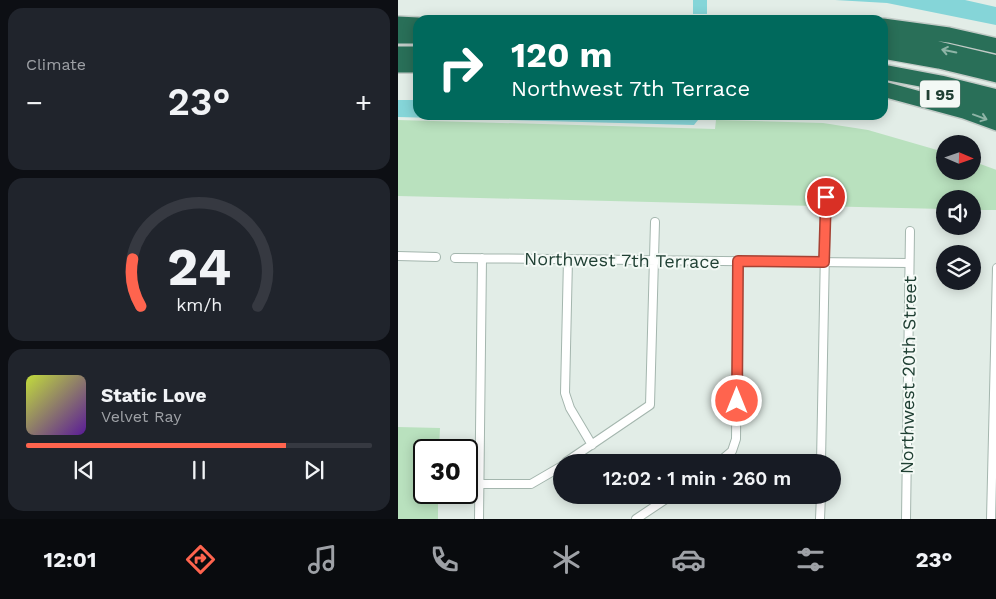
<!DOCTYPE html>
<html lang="en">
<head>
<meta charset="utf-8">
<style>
  body { margin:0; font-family:"Work Sans",sans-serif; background:#20242c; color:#f1f3f6; height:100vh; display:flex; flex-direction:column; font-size:19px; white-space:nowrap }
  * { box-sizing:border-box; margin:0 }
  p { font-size:16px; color:#9ea1a6 }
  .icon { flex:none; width:28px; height:28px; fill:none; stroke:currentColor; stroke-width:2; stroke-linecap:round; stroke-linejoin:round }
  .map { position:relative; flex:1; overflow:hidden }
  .side { display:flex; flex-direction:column; gap:8px; padding:8px; background:#0d0f14; width:398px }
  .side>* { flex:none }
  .guide { position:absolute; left:15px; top:15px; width:475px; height:105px; border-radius:15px; box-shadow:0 2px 12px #0003; background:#00695c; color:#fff; overflow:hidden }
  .needle { width:32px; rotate:92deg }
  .fabs { position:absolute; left:538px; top:135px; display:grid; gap:10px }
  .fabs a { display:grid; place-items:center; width:45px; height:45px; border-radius:50%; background:#171b24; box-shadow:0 2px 12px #0003; font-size:25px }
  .speed { position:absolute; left:15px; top:439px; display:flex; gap:10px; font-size:25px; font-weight:700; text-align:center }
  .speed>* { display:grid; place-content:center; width:65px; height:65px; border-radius:50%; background:#171b24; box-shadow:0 2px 12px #0003; line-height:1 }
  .speed .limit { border:2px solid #111; border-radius:8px; background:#fff; color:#111 }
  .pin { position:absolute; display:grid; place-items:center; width:42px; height:42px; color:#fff; margin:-21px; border:2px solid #fff; border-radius:50%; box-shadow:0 1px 5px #0007 }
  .me { position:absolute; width:55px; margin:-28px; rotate:0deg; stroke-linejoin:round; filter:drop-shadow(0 0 4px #0008) }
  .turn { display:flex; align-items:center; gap:18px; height:105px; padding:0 15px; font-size:22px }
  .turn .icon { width:65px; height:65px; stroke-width:2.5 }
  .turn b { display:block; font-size:35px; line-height:42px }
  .big { font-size:38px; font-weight:600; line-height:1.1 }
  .side .widget { flex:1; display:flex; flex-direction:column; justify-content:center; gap:8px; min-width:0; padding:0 18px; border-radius:15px; background:#20242c }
  .side .dial { align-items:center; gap:0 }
  .dial svg { height:130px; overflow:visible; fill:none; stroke:#363941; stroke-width:7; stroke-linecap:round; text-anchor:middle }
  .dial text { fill:#f1f3f6; stroke:none }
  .song { display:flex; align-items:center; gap:15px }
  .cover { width:60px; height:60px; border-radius:8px; background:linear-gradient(135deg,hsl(70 70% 55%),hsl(270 70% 35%)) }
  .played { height:5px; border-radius:2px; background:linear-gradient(90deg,#ff644e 75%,#363941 75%) }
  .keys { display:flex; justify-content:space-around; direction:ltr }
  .heat { display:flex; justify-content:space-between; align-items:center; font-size:28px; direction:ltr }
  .trip { position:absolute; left:155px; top:454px; width:288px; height:50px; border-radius:25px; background:#171b24; box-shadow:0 2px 12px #0003; font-weight:600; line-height:50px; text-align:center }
  .tabs { display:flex; height:80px; justify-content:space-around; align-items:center; background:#090b0e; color:#9ea1a6 }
  .tabs .icon { width:35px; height:35px }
  .tabs .on { color:#ff644e }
  .tabs b { font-size:22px; color:#f1f3f6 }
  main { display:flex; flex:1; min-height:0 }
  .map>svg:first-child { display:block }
</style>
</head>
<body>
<main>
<section class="side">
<div class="widget"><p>Climate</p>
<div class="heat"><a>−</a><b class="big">23°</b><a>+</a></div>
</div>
<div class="widget dial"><svg viewBox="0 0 100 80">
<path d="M14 69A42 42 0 1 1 86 69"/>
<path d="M14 69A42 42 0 0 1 9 40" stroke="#ff644e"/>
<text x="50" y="56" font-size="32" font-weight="700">24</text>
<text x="50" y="72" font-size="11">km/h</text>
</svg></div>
<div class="widget">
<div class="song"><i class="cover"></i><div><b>Static Love</b><p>Velvet Ray</p></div></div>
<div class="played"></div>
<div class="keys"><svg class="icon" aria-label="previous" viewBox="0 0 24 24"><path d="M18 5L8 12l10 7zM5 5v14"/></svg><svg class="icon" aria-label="pause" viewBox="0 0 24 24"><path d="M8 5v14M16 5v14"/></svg><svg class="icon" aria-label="next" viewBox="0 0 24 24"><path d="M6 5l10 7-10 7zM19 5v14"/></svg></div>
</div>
</section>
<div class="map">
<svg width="599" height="519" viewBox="0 0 599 519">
  <rect width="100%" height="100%" fill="#e2ede7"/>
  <!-- green -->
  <path fill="#b9e1be" d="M0,120L317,129L318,120L425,123L470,130L546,152V171H574V161L599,170L598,210H574V199H546V209L0,196Z
    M0,427L42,428L41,450H26V492L40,493V519H0Z"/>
  <!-- water -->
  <path fill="#85d5d8" d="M295,0H309V14H295Z
    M437,0H567L598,7V25L489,3Z
    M0,100H20V115H304L296,125L0,117Z"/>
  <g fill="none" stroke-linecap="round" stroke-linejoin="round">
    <!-- street casing -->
    <g stroke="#a4b6ae" stroke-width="10">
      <path id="street" d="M0,256L38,257
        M57,258L511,263
        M170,259L167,393L172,408L194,445
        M168,462L252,405L257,222
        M321,462L334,451L338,439L340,261
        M423,462L428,197
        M82,484H133L164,466
        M81,519L84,258
        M238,519L274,495
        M422,519L423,495
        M508,519L512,231
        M593,519L599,268"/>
    </g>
    <!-- highway casing -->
    <g stroke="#c1cac6" stroke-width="18">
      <path id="highway" d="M0,24L20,25
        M485,26L551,35L599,46
        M0,36H20
        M485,39L528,46L599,63
        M485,51L541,61L599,75
        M0,54H20
        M0,65H20
        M485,72L543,83L599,97
        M485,89L566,111L599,123
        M536,93L599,108"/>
    </g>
    <!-- street -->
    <use href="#street" stroke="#fff" stroke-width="8"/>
    <!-- highway -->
    <use href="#highway" stroke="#296f58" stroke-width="15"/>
  </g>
  <!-- one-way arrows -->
  <defs><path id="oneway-shaft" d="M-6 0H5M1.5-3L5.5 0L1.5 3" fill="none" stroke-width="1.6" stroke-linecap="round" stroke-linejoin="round" transform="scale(1.25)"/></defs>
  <g stroke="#8eb4a6">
    <use href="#oneway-shaft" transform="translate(551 51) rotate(-168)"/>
    <use href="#oneway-shaft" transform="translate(582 117) rotate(20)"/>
  </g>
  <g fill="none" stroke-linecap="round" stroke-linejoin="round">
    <!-- route casing -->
    <g stroke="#a64133" stroke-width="12">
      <path id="route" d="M339,401L340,261L426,262L428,197"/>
    </g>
    <!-- route -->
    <use href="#route" stroke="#ff644e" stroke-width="9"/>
  </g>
  <g text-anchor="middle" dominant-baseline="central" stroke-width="4" stroke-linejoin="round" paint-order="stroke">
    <!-- shield labels -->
    <rect fill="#f3f9f5" stroke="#5f786e" stroke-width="1" x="522" y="80.5" width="40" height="27" rx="4"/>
    <g font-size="16" font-weight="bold" fill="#204034">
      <text x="542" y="94">I 95</text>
    </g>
    <!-- street labels -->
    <g font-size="18" fill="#204034" stroke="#f3f9f5">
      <text transform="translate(224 260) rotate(1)">Northwest 7th Terrace</text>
      <text transform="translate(510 375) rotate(-89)">Northwest 20th Street</text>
    </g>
  </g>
</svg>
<div class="fabs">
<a><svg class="needle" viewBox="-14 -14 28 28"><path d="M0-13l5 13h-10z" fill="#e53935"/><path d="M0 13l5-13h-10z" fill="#9ea1a6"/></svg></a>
<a><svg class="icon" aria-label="sound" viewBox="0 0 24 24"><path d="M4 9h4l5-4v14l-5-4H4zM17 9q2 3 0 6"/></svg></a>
<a><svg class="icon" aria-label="layers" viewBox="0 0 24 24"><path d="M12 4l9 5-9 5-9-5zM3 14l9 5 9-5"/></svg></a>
</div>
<div class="speed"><div class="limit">30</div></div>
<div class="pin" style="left:428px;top:197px;background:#d93025"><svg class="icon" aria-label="arrive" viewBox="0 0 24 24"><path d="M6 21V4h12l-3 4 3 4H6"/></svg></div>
<svg class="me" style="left:339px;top:401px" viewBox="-20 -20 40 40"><circle r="17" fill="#ff644e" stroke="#fff" stroke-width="3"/><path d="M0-11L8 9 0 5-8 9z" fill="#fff"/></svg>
<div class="trip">12:02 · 1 min · 260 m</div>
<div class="guide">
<div class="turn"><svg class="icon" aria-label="right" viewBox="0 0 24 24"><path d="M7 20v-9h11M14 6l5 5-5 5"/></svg><div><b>120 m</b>Northwest 7th Terrace</div></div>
</div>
</div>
</main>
<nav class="tabs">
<b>12:01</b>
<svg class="icon on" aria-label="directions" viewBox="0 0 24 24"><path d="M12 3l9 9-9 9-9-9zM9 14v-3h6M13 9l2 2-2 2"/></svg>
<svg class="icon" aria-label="music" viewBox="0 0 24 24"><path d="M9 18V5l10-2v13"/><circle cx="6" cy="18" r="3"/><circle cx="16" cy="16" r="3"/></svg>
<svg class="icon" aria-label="phone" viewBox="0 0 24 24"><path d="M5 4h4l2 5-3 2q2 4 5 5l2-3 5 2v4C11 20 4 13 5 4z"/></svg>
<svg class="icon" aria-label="climate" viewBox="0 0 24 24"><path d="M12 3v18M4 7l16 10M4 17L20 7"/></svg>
<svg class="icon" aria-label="car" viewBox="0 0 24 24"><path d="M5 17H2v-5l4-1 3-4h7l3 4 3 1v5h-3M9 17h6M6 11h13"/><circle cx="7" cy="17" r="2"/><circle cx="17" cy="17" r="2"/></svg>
<svg class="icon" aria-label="filters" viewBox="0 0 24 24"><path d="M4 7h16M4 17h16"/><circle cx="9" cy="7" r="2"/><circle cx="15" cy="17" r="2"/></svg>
<b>23°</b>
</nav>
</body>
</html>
